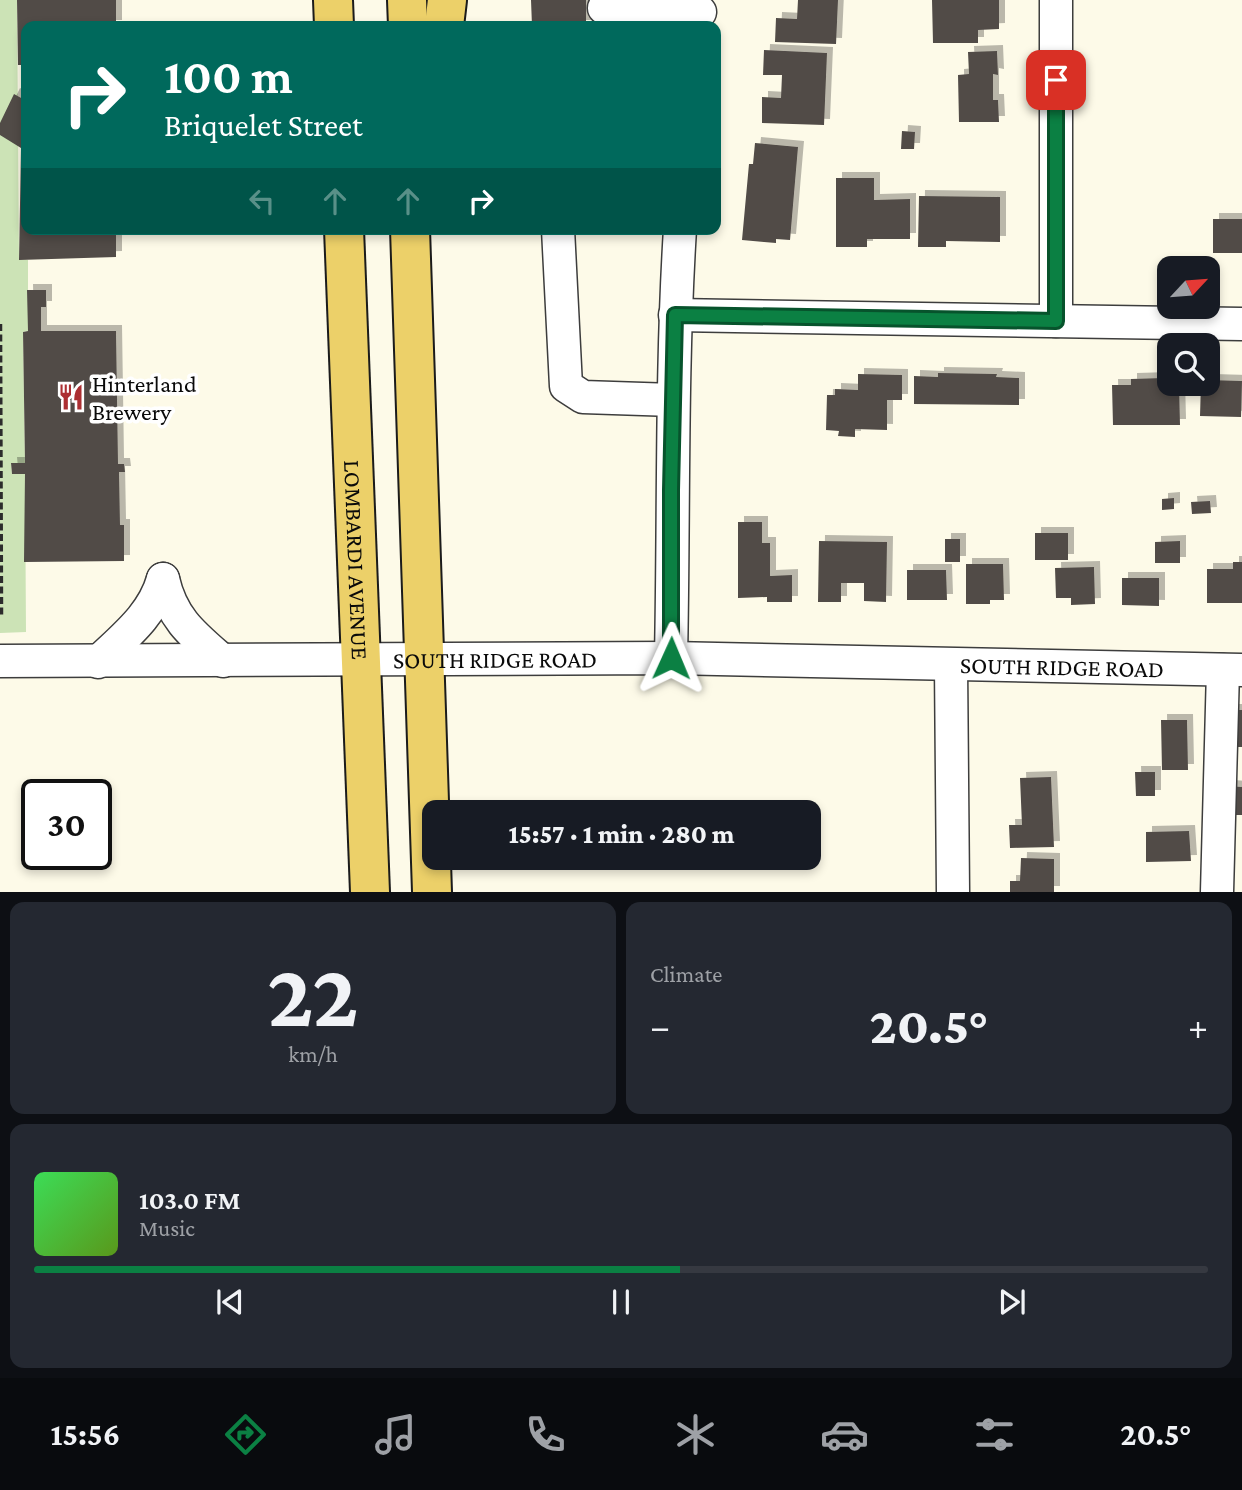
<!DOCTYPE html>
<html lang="en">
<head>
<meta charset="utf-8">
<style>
  body { margin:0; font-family:"Crimson Pro",serif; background:#242831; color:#f1f3f6; height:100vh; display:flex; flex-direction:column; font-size:26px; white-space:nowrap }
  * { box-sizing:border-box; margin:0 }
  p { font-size:23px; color:#9ea1a6 }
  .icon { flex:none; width:38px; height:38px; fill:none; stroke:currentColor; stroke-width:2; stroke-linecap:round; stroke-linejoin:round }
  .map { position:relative; height:892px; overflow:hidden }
  .panel { display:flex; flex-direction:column; gap:10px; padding:10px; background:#0d0f14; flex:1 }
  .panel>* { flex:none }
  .guide { position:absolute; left:21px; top:21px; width:700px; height:214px; border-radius:14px; box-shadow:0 4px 10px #0003; background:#00695c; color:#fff; overflow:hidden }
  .needle { width:46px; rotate:64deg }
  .tools { position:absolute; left:1157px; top:256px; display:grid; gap:14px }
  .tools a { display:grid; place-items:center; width:63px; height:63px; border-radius:14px; background:#171b24; box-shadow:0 4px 10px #0003; font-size:35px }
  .speed { position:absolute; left:21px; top:779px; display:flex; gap:14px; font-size:35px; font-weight:700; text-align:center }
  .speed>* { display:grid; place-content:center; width:91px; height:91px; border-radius:50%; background:#171b24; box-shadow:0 4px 10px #0003; line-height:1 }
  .speed .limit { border:4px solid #111; border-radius:10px; background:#fff; color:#111 }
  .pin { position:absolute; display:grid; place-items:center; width:60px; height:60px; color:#fff; margin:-30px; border-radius:14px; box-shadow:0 4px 10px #0006 }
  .me { position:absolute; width:77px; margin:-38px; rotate:1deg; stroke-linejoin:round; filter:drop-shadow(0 0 5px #0008) }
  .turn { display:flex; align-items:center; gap:24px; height:147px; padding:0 28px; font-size:32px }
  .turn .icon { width:91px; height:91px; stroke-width:2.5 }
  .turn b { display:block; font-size:49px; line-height:60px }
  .lanes { display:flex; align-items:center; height:66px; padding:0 28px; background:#0003; justify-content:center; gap:35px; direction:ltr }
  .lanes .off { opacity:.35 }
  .big { font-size:52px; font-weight:800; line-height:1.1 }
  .panel .card { flex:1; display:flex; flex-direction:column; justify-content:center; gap:10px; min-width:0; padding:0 24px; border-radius:14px; background:#242831 }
  .panel .dial { align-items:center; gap:0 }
  .dial b { font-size:91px; line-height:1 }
  .song { display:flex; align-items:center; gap:21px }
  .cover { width:84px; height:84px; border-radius:10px; background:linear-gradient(135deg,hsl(130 70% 55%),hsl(90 70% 35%)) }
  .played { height:7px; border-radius:4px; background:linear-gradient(90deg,#0b8043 55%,#363941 55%) }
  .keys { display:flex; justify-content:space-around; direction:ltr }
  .heat { display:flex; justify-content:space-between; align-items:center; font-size:38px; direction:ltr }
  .panel .tiles { flex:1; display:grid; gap:10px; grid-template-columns:1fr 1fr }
  .card:last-child { grid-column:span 2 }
  .trip { position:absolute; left:422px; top:800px; width:399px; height:70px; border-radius:14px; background:#171b24; box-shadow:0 4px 10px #0003; font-weight:800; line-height:70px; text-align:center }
  .tab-bar { display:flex; height:112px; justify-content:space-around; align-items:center; background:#090b0e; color:#9ea1a6 }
  .tab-bar .icon { width:49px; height:49px }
  .tab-bar .selected { color:#0b8043 }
  .tab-bar b { font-size:32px; color:#f1f3f6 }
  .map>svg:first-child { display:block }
</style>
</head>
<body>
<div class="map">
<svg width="1242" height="892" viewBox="0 0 1242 892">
  <defs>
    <filter id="shadow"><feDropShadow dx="6" dy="-6" stdDeviation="0" flood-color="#0004"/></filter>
  </defs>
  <rect width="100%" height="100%" fill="#fdfae8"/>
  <!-- green -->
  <path fill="#cce3b6" d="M0,0H17L19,259L28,260V331L23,332L25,463L11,464L12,474H25L26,632L0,633Z"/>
  <!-- building -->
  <path fill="#514b47" filter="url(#shadow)" d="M17,0H116V26H26V229H116V257L19,260L21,148L0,135V123L14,94L23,99L22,65H18Z
    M531,0H586V26H532Z
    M798,0H838L836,44L775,42L776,18L797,19Z
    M932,0H999V29L978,30V43H933Z
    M764,50L827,53L824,125L762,123V97L781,98L782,75H763Z
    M997,51L998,75L993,74V100H998L999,122H959L958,75L969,74L968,52Z
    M902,131L915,132L914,149H901Z
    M755,143L798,147L790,240L776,239V243L742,240L749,164H753Z
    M836,178H874V200L910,199V239H867V247H836Z
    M919,196L1000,197V242L946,241V247H918Z
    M1213,219H1242V253H1213Z
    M27,290H46V307H41V331H116L118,464H124L125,472H119L120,525H124V561L24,562L25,474H12L11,463H25L23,332L28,331Z
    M938,373L997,374L996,377L1019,378V405L914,404V376L938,377Z
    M858,374L902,375V400H887V430L855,429V437L838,436L839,431L826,430L827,395H835V389L858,390Z
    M1163,378V385H1179L1180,425H1113L1112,385H1131V379Z
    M1208,380L1242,381L1241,417L1200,416L1201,383H1208Z
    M1174,498V509L1162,510V499Z
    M1210,501L1211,513L1192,514L1191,502Z
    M738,522H762V543H770V576L792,575V602H767V597L738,598Z
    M1035,533H1068V560H1035Z
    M945,539H960V562H945Z
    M819,541L887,542L886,602L864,601V583H841V602H818Z
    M1180,541V563H1155V542Z
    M1233,562H1242V603H1207V569H1233Z
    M966,564H1003L1004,600H990V604H966Z
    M1094,567L1095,604L1071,605V598H1056L1055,568Z
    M907,570H946L947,600H907Z
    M1122,578H1159V606L1122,605Z
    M1231,710H1242V747H1231Z
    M1161,720H1187L1188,770H1162Z
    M1135,772H1155V796H1136Z
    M1051,777L1054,847L1010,848L1009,825H1022L1020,778Z
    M1227,786L1242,787V815H1226Z
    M1189,831L1191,861L1146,862V832Z
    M1021,858L1054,859V892H1010V881H1020Z"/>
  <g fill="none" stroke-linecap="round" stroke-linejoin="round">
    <!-- minor casing -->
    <g stroke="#3d3d3d" stroke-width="35">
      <g id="minor">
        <path d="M1056,0V321"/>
        <path d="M604,8L645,7L700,12"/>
        <path d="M558,229L566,386L583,397L673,400"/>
        <path d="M675,315L1242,324"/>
        <path d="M163,579C172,619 193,635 223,661"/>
        <path d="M671,658C674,515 671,372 680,229"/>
        <path id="s1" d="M0,661L671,658L1242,670"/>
        <path d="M98,662C124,637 153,615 163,579"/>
        <path d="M951,665L953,892"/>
        <path d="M1217,892L1223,670"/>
      </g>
    </g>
    <!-- major casing -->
    <g stroke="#1b1b1b" stroke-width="42">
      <g id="major">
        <path d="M333,0L334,26"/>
        <path d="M407,0L408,26"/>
        <path d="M444,26L447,0"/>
        <path id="s2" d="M344,229L370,892"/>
        <path d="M410,229L432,892"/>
      </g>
    </g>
    <!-- path -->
    <path stroke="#2c2c2c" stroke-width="4.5" stroke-dasharray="7 3.5" stroke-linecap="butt" d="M0,324L1,615"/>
    <!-- minor -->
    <use href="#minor" stroke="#fff" stroke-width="32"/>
    <!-- major -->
    <use href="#major" stroke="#ecd069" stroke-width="38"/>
  </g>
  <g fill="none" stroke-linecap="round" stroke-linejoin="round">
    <!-- route casing -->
    <g stroke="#07532c" stroke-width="18">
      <path id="route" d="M671,658V490L675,315L1056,321V80"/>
    </g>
    <!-- route -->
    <use href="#route" stroke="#0b8043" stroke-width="12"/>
  </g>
  <!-- icons -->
  <defs>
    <g id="restaurant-bare" transform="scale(2.1)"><path d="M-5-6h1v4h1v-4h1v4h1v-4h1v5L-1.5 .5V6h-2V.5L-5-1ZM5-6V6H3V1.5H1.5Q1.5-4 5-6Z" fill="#ac2f32" stroke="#fff" stroke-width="2.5" paint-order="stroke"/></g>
  </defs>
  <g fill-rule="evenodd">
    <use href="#restaurant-bare" x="71" y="397"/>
  </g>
  <g text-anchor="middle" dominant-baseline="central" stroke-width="7" stroke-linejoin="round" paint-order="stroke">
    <!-- poi labels -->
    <g font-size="24" fill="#0a0a0a" stroke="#fff" text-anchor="start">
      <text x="92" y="383">Hinterland<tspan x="92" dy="28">Brewery</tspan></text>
    </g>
    <!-- street labels -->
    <g font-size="24" fill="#0a0a0a" stroke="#fff">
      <text stroke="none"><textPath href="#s2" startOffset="331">LOMBARDI AVENUE</textPath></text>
      <text stroke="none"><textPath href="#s1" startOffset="495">SOUTH RIDGE ROAD</textPath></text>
      <text stroke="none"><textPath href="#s1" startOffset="1062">SOUTH RIDGE ROAD</textPath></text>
    </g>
  </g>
</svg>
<div class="tools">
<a><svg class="needle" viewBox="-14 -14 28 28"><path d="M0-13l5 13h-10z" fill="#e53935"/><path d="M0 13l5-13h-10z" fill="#9ea1a6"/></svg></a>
<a><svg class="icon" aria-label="search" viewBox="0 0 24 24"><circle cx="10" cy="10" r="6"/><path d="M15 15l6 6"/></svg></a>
</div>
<div class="speed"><div class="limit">30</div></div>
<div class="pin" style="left:1056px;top:80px;background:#d93025"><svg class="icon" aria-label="arrive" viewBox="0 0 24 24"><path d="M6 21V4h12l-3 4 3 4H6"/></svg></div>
<svg class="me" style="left:671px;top:658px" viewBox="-20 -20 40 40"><path d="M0-17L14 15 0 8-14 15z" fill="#0b8043" stroke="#fff" stroke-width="4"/></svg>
<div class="trip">15:57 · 1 min · 280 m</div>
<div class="guide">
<div class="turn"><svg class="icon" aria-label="right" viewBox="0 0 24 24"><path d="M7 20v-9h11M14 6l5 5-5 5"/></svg><div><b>100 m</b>Briquelet Street</div></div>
<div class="lanes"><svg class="icon off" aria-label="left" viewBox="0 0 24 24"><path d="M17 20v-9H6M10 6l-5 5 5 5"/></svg><svg class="icon off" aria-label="ahead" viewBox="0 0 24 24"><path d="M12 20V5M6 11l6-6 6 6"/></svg><svg class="icon off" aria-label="ahead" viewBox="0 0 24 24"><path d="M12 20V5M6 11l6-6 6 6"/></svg><svg class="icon" aria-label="right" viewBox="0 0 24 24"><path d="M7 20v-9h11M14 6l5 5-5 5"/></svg></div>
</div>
</div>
<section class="panel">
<div class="tiles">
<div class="card dial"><b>22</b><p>km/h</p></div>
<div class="card"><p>Climate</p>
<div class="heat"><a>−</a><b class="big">20.5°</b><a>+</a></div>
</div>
<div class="card">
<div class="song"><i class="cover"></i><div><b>103.0 FM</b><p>Music</p></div></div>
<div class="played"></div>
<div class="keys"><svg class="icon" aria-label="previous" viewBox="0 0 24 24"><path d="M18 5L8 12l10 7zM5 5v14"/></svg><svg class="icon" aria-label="pause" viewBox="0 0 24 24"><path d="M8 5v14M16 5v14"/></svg><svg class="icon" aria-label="next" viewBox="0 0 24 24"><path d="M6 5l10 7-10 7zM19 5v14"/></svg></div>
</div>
</div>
</section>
<nav class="tab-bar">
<b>15:56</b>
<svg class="icon selected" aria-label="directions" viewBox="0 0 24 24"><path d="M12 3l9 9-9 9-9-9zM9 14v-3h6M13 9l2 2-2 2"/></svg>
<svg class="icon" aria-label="music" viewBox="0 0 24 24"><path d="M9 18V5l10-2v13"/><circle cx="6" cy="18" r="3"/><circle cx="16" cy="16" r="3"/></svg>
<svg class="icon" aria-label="phone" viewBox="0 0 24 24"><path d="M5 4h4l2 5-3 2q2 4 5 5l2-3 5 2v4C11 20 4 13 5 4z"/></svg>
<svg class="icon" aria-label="climate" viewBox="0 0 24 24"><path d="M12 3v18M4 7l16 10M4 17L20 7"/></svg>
<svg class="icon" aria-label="car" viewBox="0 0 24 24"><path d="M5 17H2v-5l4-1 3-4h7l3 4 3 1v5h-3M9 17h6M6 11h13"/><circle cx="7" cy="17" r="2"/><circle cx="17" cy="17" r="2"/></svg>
<svg class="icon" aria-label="filters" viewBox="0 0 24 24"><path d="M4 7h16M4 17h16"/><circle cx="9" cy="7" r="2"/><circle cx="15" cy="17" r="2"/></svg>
<b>20.5°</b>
</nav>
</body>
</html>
